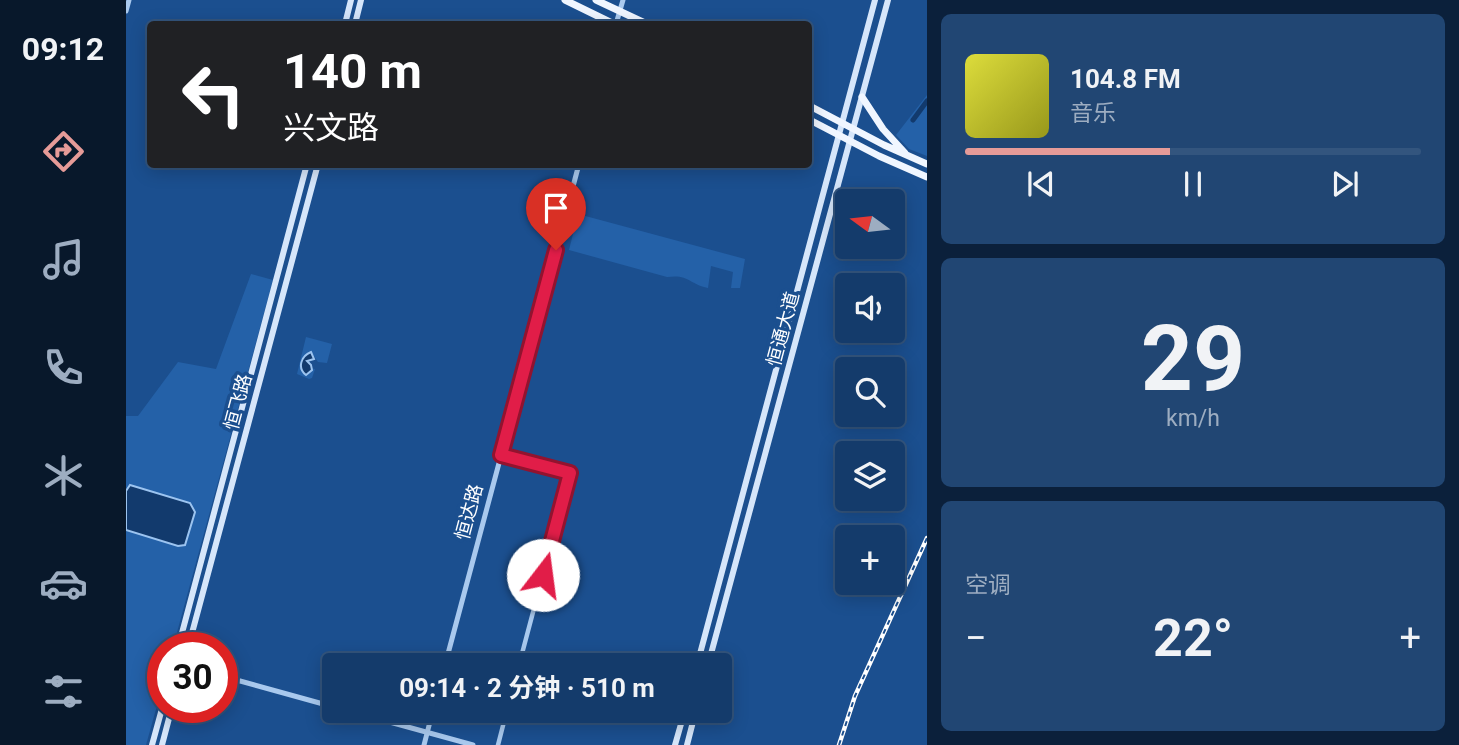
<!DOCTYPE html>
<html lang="zh">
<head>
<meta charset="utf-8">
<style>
  body { margin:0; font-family:Roboto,"Noto Sans SC",sans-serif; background:#214673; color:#f1f3f6; height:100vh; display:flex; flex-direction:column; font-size:26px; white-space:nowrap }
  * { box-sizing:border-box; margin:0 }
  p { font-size:23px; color:#9dadc1 }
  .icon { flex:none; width:38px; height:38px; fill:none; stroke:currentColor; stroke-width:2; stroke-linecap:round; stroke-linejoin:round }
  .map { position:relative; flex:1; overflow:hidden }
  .drawer { display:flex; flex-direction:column; gap:14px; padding:14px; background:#0b203b; width:532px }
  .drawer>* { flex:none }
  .top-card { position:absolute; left:21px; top:21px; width:665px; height:147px; border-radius:7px; box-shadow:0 4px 18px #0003,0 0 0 2px #33557e; background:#202124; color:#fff; overflow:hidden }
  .needle { width:46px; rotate:285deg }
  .tools { position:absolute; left:709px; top:189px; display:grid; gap:14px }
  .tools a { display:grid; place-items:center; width:70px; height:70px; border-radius:7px; background:#143b6b; box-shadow:0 4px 18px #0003,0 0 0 2px #33557e; font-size:35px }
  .speed { position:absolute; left:21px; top:632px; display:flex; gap:14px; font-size:35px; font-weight:700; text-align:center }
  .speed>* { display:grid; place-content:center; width:91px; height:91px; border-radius:50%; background:#143b6b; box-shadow:0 4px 18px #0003,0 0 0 2px #33557e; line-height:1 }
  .speed .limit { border:10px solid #d22; background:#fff; color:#111 }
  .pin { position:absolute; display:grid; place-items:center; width:60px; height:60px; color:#fff; margin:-72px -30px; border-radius:50% 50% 50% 0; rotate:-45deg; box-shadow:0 0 7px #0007 }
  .pin .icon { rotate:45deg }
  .me { position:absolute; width:77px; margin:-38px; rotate:15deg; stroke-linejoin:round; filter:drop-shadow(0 0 5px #0008) }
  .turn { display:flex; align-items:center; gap:24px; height:147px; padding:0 21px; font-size:32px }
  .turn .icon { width:91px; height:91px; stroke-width:2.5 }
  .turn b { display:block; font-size:49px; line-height:60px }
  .big { font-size:52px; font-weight:700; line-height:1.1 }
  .drawer .card { flex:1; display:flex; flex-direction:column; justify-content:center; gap:10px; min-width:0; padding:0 24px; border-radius:10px; background:#214673 }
  .drawer .dial { align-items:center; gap:0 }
  .dial b { font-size:91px; line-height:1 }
  .song { display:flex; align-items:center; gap:21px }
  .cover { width:84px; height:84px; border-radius:10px; background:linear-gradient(135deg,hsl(60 70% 55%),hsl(60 70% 35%)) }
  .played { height:7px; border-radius:4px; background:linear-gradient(90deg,#e69b98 45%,#33557e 45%) }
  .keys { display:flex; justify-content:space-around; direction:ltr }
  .heat { display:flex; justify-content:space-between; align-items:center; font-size:38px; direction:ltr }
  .trip { position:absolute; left:196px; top:653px; width:410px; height:70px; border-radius:7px; background:#143b6b; box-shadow:0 4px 18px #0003,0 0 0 2px #33557e; font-weight:700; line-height:70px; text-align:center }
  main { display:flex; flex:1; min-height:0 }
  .tab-bar { display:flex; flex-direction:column; width:126px; justify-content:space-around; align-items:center; background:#08182b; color:#9dadc1 }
  .tab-bar .icon { width:49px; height:49px }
  .tab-bar .current { color:#e69b98 }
  .tab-bar b { font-size:32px; color:#f1f3f6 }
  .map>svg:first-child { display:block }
</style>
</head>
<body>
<main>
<nav class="tab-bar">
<b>09:12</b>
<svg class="icon current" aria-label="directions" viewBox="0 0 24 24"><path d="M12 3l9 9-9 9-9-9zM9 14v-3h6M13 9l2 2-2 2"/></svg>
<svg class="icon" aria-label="music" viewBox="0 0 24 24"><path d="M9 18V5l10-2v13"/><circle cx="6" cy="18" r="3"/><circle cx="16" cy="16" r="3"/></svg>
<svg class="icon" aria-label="phone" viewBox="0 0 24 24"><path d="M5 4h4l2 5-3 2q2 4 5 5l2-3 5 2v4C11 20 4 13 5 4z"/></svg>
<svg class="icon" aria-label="climate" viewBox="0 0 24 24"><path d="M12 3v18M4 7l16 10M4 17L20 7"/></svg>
<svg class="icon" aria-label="car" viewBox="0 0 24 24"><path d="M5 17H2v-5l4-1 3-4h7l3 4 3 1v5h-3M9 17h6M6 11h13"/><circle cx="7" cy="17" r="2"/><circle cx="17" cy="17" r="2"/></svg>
<svg class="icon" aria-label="filters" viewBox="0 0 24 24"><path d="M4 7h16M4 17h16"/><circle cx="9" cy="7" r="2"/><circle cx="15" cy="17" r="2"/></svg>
</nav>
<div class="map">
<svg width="801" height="745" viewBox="0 0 801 745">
  <rect width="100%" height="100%" fill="#1b4f8f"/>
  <!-- green -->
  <path fill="#2461a8" d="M801,95V156L783,149L770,135Z
    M452,214L619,259L614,288H605L607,272L585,266L582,288C563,284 563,274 541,277L443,250Z
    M125,274L147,280L47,647L37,648V684L20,745H0V416H12L52,362L90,369Z
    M180,337L206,344L201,363L192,362L185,352L177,357L175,366L189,369L186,378L183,379L171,374Z"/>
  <!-- water -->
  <path fill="#123a6d" stroke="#9cc4f0" stroke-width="2" d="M185,352L188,359L181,361L185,365L186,370L180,375C171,368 175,356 185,352Z
    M4,485L64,503L69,512L59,545L52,546L0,530V491Z"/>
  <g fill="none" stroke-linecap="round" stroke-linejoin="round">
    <!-- canal -->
    <path stroke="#123a6d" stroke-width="5" d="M787,120L801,101"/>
    <!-- minor -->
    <path stroke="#a9c9ee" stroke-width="4.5" d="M375,455L444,473L393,665
      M372,745L381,710"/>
    <!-- tertiary -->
    <path stroke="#a9c9ee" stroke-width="5" d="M0,11L3,0
      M490,24L497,0
      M319,665L453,164
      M96,676L208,707
      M220,710L347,745
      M298,745L307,710"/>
    <!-- secondary -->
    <path stroke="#d6e6fa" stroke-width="6" d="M219,24L225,0
      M229,24L235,0
      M52,648L181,164
      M62,648L192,164
      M571,665L749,0
      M582,665L762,0
      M26,745L37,705
      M36,745L46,707
      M549,745L559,710
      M561,745L570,710"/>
    <!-- primary -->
    <path stroke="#f0f6ff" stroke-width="7" d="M439,0L488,24
      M470,0L521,24
      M736,97L757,129L779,153
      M682,105L758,145L801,164
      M682,119L753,156L801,177"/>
    <!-- rail casing -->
    <g stroke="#fff" stroke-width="4.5">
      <path id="rail" d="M713,745L729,696L801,538"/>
    </g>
    <!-- rail -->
    <use href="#rail" stroke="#1b4f8f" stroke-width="2" stroke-dasharray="5" stroke-linecap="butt"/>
  </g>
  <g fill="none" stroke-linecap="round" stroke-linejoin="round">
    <!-- route casing -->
    <g stroke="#92132f" stroke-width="18">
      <path id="route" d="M417,575L444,473L375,455L430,250"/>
    </g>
    <!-- route -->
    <use href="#route" stroke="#e11d48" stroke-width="12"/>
  </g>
  <g text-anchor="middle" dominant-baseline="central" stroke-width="7" stroke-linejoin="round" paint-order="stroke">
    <!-- street labels -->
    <g font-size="19" fill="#fff" stroke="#1b4f8f">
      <text transform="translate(657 329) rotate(-75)">恒通大道</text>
      <text transform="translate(112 402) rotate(-75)">恒飞路</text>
      <text transform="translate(343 512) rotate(-75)">恒达路</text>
    </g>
  </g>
</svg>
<div class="tools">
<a><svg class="needle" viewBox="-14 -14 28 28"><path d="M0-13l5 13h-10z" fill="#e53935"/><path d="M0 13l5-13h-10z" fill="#9dadc1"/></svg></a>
<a><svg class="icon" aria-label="sound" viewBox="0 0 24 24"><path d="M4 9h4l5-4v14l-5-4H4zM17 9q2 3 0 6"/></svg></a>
<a><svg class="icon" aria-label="search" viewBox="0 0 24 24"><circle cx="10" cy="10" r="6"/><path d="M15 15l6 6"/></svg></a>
<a><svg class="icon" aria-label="layers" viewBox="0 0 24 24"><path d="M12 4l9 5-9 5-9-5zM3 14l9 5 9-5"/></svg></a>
<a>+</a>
</div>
<div class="speed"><div class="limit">30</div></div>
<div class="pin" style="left:430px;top:250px;background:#d93025"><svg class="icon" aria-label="arrive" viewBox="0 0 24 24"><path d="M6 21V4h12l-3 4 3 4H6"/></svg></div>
<svg class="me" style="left:417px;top:575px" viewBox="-20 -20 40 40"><circle r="19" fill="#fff"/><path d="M0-13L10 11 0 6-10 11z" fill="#e11d48"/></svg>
<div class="trip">09:14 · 2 分钟 · 510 m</div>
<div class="top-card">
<div class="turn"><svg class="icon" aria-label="left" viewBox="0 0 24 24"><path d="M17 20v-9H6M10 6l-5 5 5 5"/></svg><div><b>140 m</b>兴文路</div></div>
</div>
</div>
<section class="drawer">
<div class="card">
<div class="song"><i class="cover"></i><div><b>104.8 FM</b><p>音乐</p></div></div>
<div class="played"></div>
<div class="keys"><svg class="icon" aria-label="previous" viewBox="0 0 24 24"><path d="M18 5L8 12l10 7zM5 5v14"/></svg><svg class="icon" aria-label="pause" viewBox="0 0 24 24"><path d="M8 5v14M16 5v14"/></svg><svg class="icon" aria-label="next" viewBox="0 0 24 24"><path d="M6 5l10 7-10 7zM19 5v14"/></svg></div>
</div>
<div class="card dial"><b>29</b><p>km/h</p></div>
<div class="card"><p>空调</p>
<div class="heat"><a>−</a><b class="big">22°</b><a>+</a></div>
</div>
</section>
</main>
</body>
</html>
